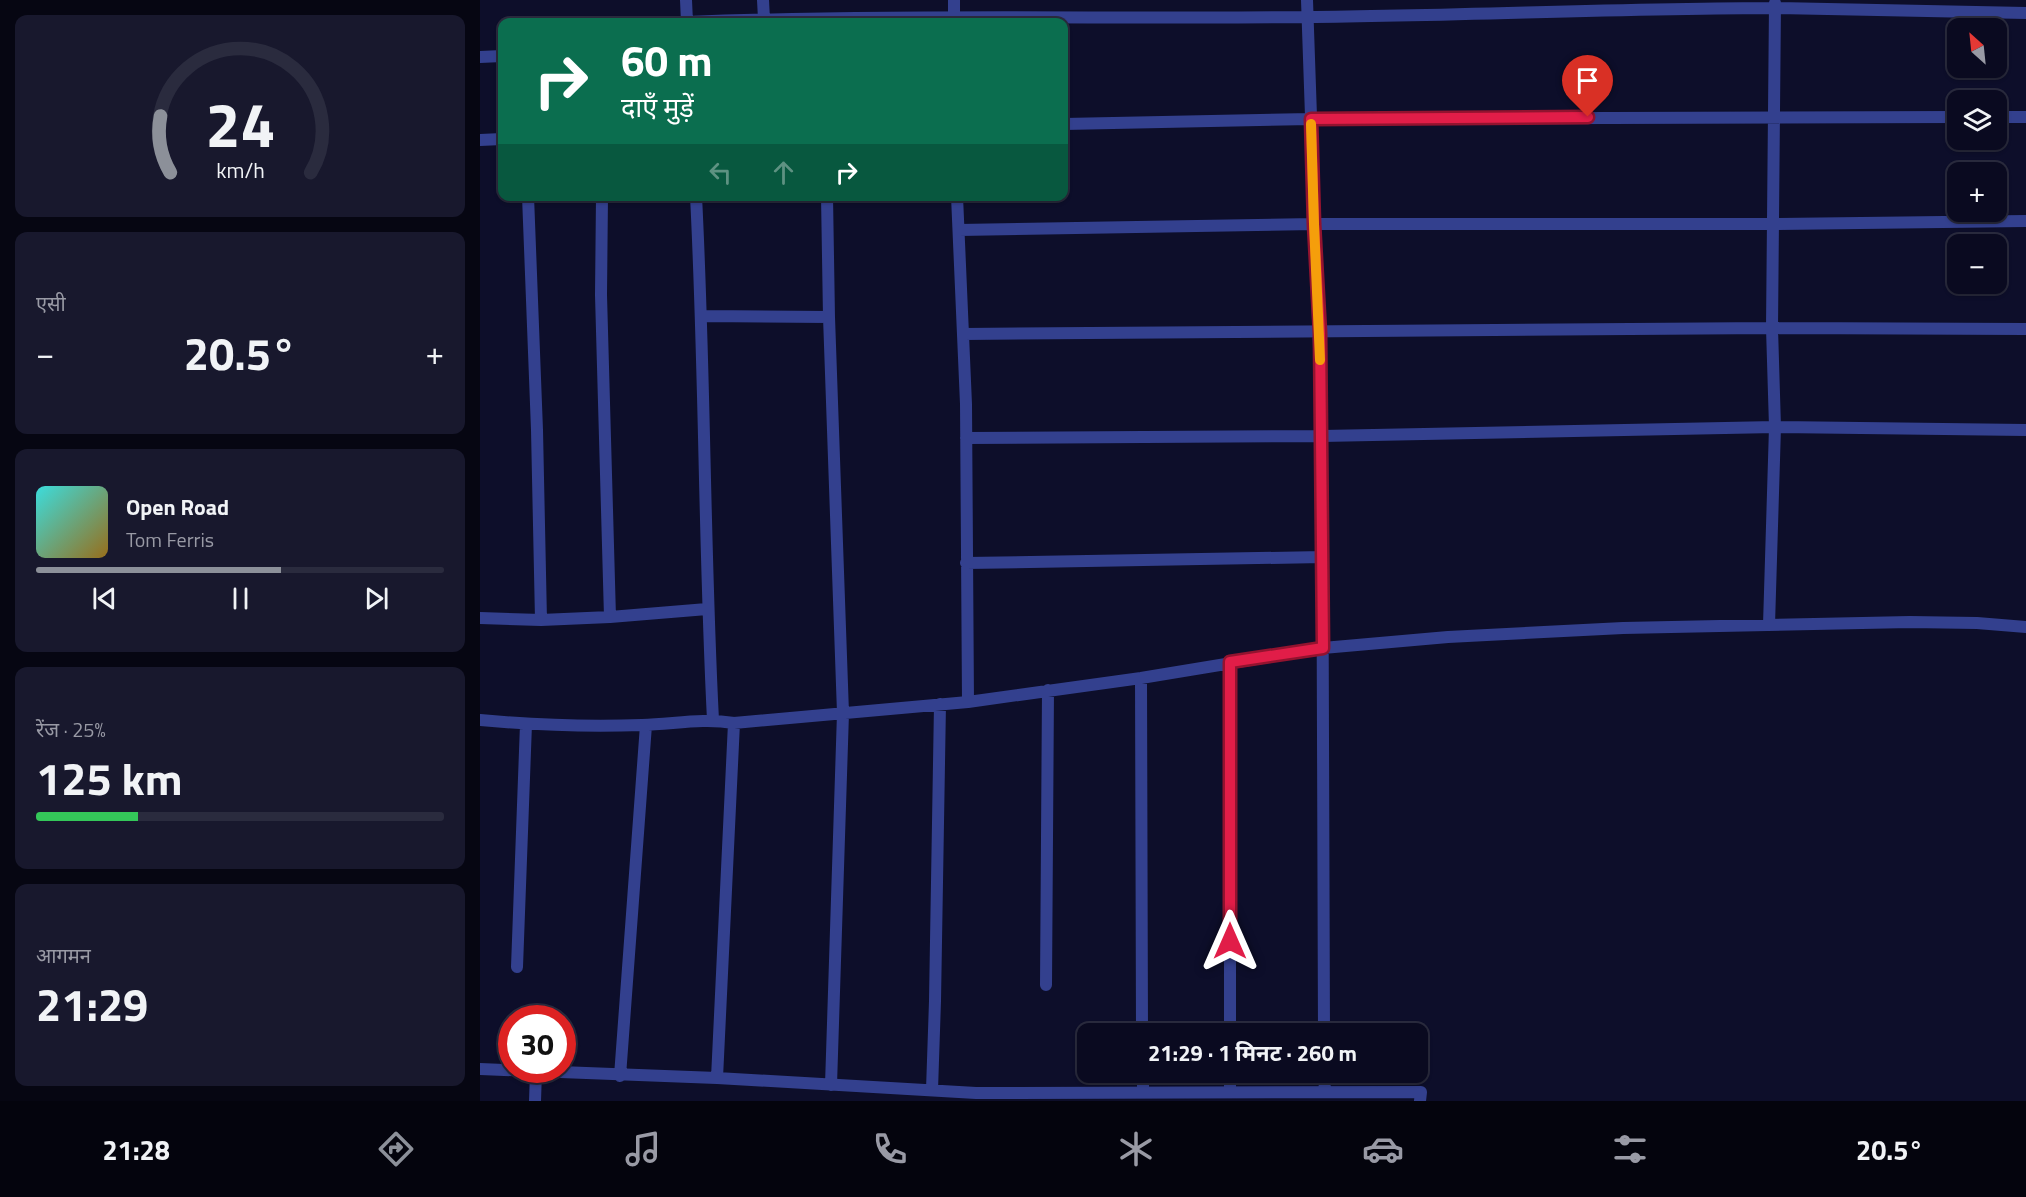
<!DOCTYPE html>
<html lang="hi">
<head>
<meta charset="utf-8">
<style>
  body { margin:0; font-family:"Titillium Web","Noto Sans Devanagari",sans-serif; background:#18182d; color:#f1f3f6; height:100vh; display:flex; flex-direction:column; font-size:22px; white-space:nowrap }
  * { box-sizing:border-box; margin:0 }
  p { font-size:20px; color:#999aa5 }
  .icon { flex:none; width:33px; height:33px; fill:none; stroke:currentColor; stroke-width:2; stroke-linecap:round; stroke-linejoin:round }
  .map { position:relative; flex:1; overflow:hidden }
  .sheet { display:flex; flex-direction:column; gap:15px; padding:15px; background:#060612; width:480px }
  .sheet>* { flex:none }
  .top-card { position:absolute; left:18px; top:18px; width:570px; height:183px; border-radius:12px; box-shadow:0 2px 4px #0004,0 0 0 2px #2a2b3e; background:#0b6e4f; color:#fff; overflow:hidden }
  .needle { width:39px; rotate:333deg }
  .buttons { position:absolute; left:1467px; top:18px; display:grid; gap:12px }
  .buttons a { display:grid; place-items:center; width:60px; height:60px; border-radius:12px; background:#0a0a20; box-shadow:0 2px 4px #0004,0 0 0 2px #2a2b3e; font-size:30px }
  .speed { position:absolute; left:18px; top:1005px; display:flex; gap:12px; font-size:30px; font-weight:700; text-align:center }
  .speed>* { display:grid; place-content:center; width:78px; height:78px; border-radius:50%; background:#0a0a20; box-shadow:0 2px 4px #0004,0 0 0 2px #2a2b3e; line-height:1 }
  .speed .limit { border:9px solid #d22; background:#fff; color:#111 }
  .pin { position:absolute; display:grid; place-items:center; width:51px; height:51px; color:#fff; margin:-62px -26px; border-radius:50% 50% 50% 0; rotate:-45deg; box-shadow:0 0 6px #0007 }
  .pin .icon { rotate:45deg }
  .me { position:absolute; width:66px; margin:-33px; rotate:0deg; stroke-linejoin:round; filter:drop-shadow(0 0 4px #0008) }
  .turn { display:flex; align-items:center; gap:21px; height:126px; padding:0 24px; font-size:27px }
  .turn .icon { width:78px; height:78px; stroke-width:2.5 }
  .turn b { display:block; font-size:42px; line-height:51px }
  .lanes { display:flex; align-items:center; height:57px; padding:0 24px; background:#0003; justify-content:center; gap:30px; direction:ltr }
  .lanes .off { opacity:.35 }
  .big { font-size:45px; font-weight:700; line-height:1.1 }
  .sheet .tile { flex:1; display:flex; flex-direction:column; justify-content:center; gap:9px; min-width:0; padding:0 21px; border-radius:12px; background:#18182d }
  .sheet .dial { align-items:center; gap:0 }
  .dial svg { height:156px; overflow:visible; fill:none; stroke:#2a2b3e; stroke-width:7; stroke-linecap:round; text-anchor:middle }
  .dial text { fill:#f1f3f6; stroke:none }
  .song { display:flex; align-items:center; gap:18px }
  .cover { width:72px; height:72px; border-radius:9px; background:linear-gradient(135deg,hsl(180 70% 55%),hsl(40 70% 35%)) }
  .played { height:6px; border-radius:3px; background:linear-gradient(90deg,#8c9099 60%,#2a2b3e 60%) }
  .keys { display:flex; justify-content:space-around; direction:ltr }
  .heat { display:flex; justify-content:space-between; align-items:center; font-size:33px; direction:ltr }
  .charge { height:9px; border-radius:4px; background:linear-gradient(90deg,#34c759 25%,#2a2b3e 0) }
  .trip { position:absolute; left:597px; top:1023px; width:351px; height:60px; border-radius:12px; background:#0a0a20; box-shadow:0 2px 4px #0004,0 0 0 2px #2a2b3e; font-weight:700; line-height:60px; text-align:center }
  .dock { display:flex; height:96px; justify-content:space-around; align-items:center; background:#04040d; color:#999aa5 }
  .dock .icon { width:42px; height:42px }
  .dock .selected { color:#8c9099 }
  .dock b { font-size:27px; color:#f1f3f6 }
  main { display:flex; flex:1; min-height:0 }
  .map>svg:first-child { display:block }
</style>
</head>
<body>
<main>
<section class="sheet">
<div class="tile dial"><svg viewBox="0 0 100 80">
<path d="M14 69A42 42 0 1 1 86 69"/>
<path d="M14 69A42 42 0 0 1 9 40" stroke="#8c9099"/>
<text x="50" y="56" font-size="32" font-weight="700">24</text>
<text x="50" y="72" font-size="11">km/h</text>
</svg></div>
<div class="tile"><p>एसी</p>
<div class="heat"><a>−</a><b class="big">20.5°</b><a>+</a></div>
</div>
<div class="tile">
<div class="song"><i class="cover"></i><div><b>Open Road</b><p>Tom Ferris</p></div></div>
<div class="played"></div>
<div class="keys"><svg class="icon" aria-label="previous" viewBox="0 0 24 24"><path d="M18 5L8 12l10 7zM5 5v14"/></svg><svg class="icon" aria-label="pause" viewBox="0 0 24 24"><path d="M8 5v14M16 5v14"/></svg><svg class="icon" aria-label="next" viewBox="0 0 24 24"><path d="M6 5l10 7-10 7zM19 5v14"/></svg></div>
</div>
<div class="tile"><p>रेंज · 25%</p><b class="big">125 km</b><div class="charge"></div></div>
<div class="tile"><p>आगमन</p><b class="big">21:29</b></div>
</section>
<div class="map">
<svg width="1546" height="1101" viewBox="0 0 1546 1101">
  <rect width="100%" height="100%" fill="#0d0e2a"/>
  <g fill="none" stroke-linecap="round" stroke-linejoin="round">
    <!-- minor -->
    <path stroke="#33408e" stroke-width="12" d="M206,0L207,22
      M283,0L284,19
      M474,0V22
      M827,0L842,436L844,1034
      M207,22C413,14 620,19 826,17C983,16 1140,8 1297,8C1380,9 1463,11 1546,13
      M0,57L22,56
      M1516,117H1546
      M584,124L831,119L1478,117
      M0,140L22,139
      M48,196L57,430L61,620
      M122,196L121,295L130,617
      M216,196C225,371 224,545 233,720
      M347,196L349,317L363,713L351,1085
      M477,196L486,404L488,702
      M479,230L834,224H1292L1546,221
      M222,316L349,317
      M483,334L1292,328L1546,329
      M486,438L842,436L1295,427L1546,430
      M486,563L843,557
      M0,618L61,620L130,617L227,609
      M1289,625L1295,427L1292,328L1295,3
      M661,678L662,1034
      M0,720C54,725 108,727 162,725C195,724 222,718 254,723L488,702L661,678L843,648L968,637L1143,628L1430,622L1497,623L1546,627
      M37,967L46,724
      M566,985L568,690
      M750,1034V662
      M0,1069L237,1078L496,1093L941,1092L940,1101
      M663,1072V1093
      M844,1072L845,1092
      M140,1076L166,725
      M237,1078L254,723
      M452,1090L455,1001L460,704
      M750,1092V1072
      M55,1101L56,1072"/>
  </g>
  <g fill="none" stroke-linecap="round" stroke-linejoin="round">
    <!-- route casing -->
    <g stroke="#92132f" stroke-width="15">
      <path id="route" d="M750,941V662L843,648L840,333L834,224L831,119L1108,117"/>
    </g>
    <!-- route -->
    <use href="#route" stroke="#e11d48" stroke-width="10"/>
    <!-- slow -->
    <path stroke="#f59e0b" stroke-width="10" d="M831,124L834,224L840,360"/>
  </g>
</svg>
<div class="buttons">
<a><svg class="needle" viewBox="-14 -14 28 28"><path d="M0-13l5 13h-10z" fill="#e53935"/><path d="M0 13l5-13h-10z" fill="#999aa5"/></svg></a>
<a><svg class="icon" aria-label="layers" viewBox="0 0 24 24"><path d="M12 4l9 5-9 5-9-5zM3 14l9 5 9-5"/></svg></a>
<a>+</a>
<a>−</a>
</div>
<div class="speed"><div class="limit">30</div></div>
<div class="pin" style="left:1108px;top:117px;background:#d93025"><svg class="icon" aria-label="arrive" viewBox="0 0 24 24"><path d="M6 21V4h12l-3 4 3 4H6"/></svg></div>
<svg class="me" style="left:750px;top:941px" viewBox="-20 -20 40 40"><path d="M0-17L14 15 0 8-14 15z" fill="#e11d48" stroke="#fff" stroke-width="4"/></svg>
<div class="trip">21:29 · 1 मिनट · 260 m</div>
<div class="top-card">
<div class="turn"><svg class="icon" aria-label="right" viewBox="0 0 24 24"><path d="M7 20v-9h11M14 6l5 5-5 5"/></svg><div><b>60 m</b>दाएँ मुड़ें</div></div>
<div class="lanes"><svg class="icon off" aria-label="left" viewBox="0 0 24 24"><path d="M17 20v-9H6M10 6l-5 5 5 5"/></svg><svg class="icon off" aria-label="ahead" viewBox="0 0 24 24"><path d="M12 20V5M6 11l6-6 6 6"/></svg><svg class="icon" aria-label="right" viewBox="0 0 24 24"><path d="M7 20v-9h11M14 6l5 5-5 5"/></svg></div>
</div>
</div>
</main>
<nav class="dock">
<b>21:28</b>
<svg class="icon selected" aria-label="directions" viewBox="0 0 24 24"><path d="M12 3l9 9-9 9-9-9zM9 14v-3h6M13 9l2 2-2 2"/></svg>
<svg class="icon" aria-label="music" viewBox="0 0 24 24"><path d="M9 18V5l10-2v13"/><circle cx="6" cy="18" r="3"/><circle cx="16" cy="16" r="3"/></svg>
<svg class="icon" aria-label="phone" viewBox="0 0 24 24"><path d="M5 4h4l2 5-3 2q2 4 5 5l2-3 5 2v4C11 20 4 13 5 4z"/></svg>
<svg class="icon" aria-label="climate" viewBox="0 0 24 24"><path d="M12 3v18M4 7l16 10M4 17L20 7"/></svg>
<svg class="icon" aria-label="car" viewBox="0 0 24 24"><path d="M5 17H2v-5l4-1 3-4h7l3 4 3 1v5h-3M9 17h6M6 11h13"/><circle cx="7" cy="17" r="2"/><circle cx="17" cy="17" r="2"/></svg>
<svg class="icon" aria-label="filters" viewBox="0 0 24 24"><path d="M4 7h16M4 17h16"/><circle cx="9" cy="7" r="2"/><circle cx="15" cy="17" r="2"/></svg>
<b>20.5°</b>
</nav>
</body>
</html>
